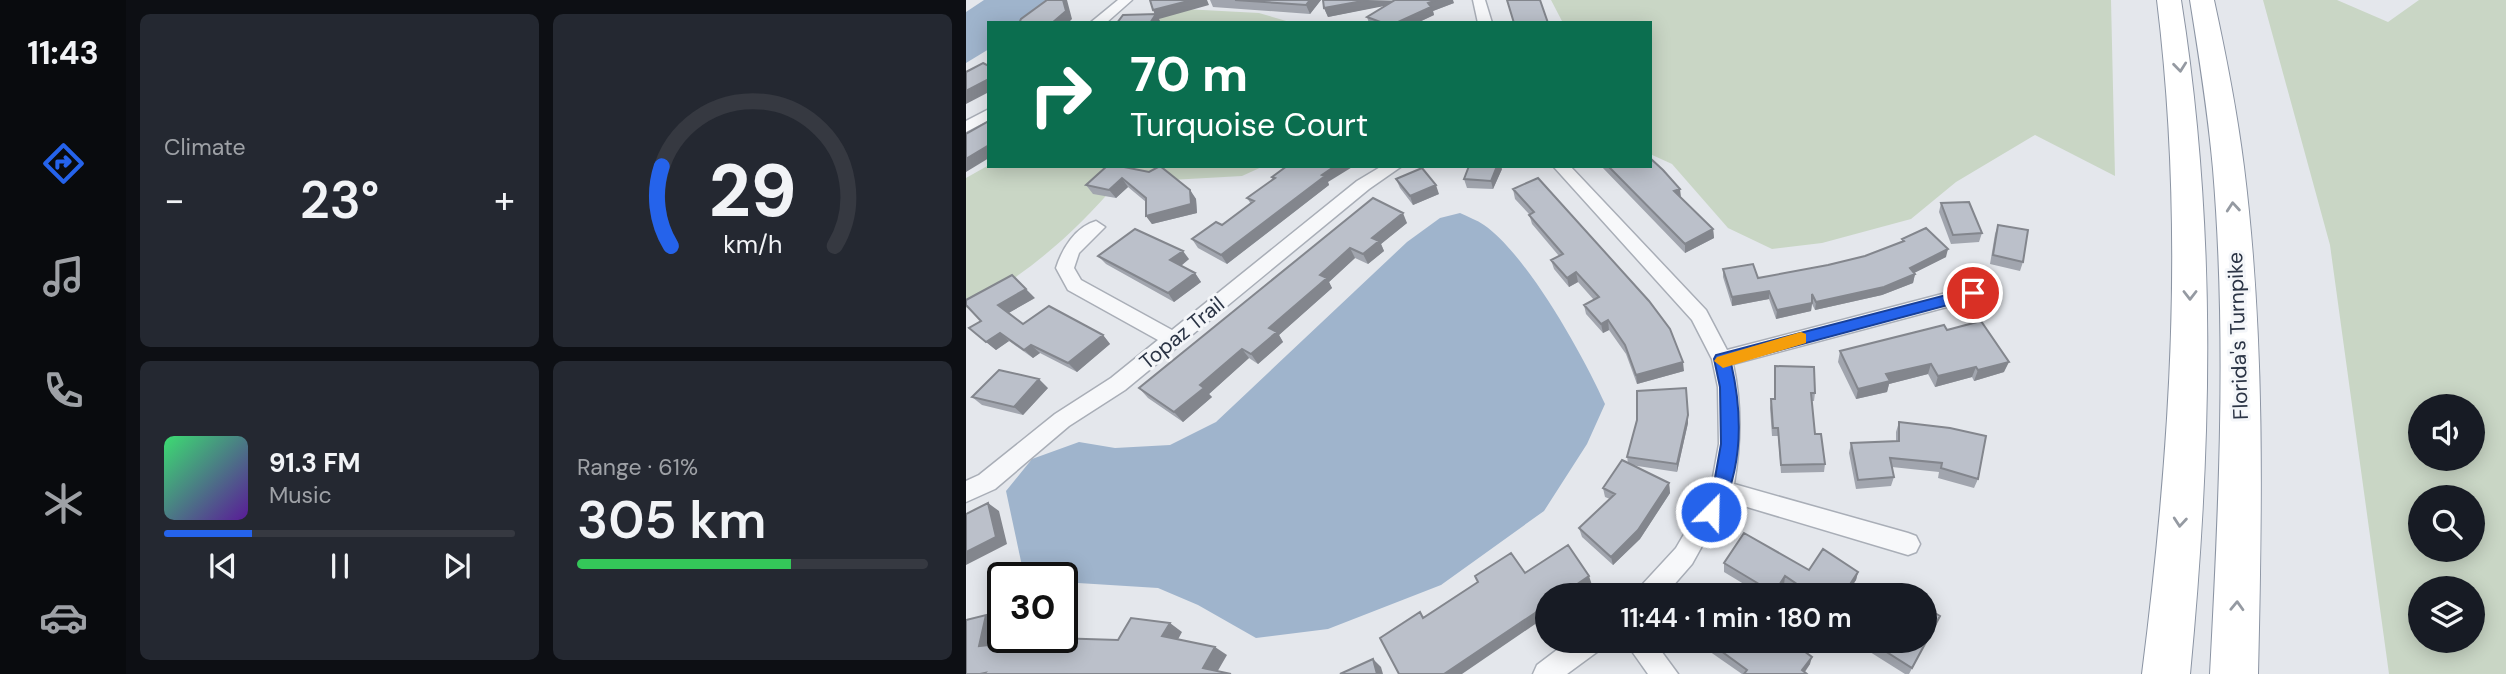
<!DOCTYPE html>
<html lang="en">
<head>
<meta charset="utf-8">
<style>
  body { margin:0; font-family:"DM Sans",sans-serif; background:#242831; color:#f1f3f6; height:100vh; display:flex; flex-direction:column; font-size:26px; white-space:nowrap }
  * { box-sizing:border-box; margin:0 }
  p { font-size:23px; color:#9ea1a6 }
  .icon { flex:none; width:38px; height:38px; fill:none; stroke:currentColor; stroke-width:2; stroke-linecap:round; stroke-linejoin:round }
  .map { position:relative; flex:1; overflow:hidden }
  .panel { display:flex; flex-direction:column; gap:14px; padding:14px; background:#0d0f14; width:840px }
  .panel>* { flex:none }
  .banner { position:absolute; left:21px; top:21px; width:665px; height:147px; border-radius:0px; box-shadow:0 4px 18px #0003; background:#0b6e4f; color:#fff; overflow:hidden }
  .tools { position:absolute; left:1442px; top:394px; display:grid; gap:14px }
  .tools a { display:grid; place-items:center; width:77px; height:77px; border-radius:50%; background:#171b24; box-shadow:0 4px 18px #0003; font-size:35px }
  .speed { position:absolute; left:21px; top:562px; display:flex; gap:14px; font-size:35px; font-weight:700; text-align:center }
  .speed>* { display:grid; place-content:center; width:91px; height:91px; border-radius:50%; background:#171b24; box-shadow:0 4px 18px #0003; line-height:1 }
  .speed .limit { border:4px solid #111; border-radius:10px; background:#fff; color:#111 }
  .pin { position:absolute; display:grid; place-items:center; width:60px; height:60px; color:#fff; margin:-30px; border:4px solid #fff; border-radius:50%; box-shadow:0 2px 7px #0007 }
  .me { position:absolute; width:77px; margin:-38px; rotate:23deg; stroke-linejoin:round; filter:drop-shadow(0 0 5px #0008) }
  .turn { display:flex; align-items:center; gap:24px; height:147px; padding:0 28px; font-size:32px }
  .turn .icon { width:91px; height:91px; stroke-width:2.5 }
  .turn b { display:block; font-size:49px; line-height:60px }
  .big { font-size:52px; font-weight:600; line-height:1.1 }
  .panel .tile { flex:1; display:flex; flex-direction:column; justify-content:center; gap:10px; min-width:0; padding:0 24px; border-radius:10px; background:#242831 }
  .panel .dial { align-items:center; gap:0 }
  .dial svg { height:182px; overflow:visible; fill:none; stroke:#363941; stroke-width:7; stroke-linecap:round; text-anchor:middle }
  .dial text { fill:#f1f3f6; stroke:none }
  .song { display:flex; align-items:center; gap:21px }
  .cover { width:84px; height:84px; border-radius:10px; background:linear-gradient(135deg,hsl(140 70% 55%),hsl(270 70% 35%)) }
  .played { height:7px; border-radius:4px; background:linear-gradient(90deg,#2563eb 25%,#363941 25%) }
  .keys { display:flex; justify-content:space-around; direction:ltr }
  .heat { display:flex; justify-content:space-between; align-items:center; font-size:38px; direction:ltr }
  .charge { height:10px; border-radius:5px; background:linear-gradient(90deg,#34c759 61%,#363941 0) }
  .panel .tiles { flex:1; display:grid; gap:14px; grid-template-columns:repeat(2,1fr) }
  .trip { position:absolute; left:569px; top:583px; width:402px; height:70px; border-radius:35px; background:#171b24; box-shadow:0 4px 18px #0003; font-weight:600; line-height:70px; text-align:center }
  main { display:flex; flex:1; min-height:0 }
  .tabs { display:flex; flex-direction:column; width:126px; justify-content:space-around; align-items:center; background:#090b0e; color:#9ea1a6 }
  .tabs .icon { width:49px; height:49px }
  .tabs .on { color:#2563eb }
  .tabs b { font-size:32px; color:#f1f3f6 }
  .map>svg:first-child { display:block }
</style>
</head>
<body>
<main>
<nav class="tabs">
<b>11:43</b>
<svg class="icon on" aria-label="directions" viewBox="0 0 24 24"><path d="M12 3l9 9-9 9-9-9zM9 14v-3h6M13 9l2 2-2 2"/></svg>
<svg class="icon" aria-label="music" viewBox="0 0 24 24"><path d="M9 18V5l10-2v13"/><circle cx="6" cy="18" r="3"/><circle cx="16" cy="16" r="3"/></svg>
<svg class="icon" aria-label="phone" viewBox="0 0 24 24"><path d="M5 4h4l2 5-3 2q2 4 5 5l2-3 5 2v4C11 20 4 13 5 4z"/></svg>
<svg class="icon" aria-label="climate" viewBox="0 0 24 24"><path d="M12 3v18M4 7l16 10M4 17L20 7"/></svg>
<svg class="icon" aria-label="car" viewBox="0 0 24 24"><path d="M5 17H2v-5l4-1 3-4h7l3 4 3 1v5h-3M9 17h6M6 11h13"/><circle cx="7" cy="17" r="2"/><circle cx="17" cy="17" r="2"/></svg>
</nav>
<section class="panel">
<div class="tiles">
<div class="tile"><p>Climate</p>
<div class="heat"><a>−</a><b class="big">23°</b><a>+</a></div>
</div>
<div class="tile dial"><svg viewBox="0 0 100 80">
<path d="M14 69A42 42 0 1 1 86 69"/>
<path d="M14 69A42 42 0 0 1 10 34" stroke="#2563eb"/>
<text x="50" y="56" font-size="32" font-weight="700">29</text>
<text x="50" y="72" font-size="11">km/h</text>
</svg></div>
<div class="tile">
<div class="song"><i class="cover"></i><div><b>91.3 FM</b><p>Music</p></div></div>
<div class="played"></div>
<div class="keys"><svg class="icon" aria-label="previous" viewBox="0 0 24 24"><path d="M18 5L8 12l10 7zM5 5v14"/></svg><svg class="icon" aria-label="pause" viewBox="0 0 24 24"><path d="M8 5v14M16 5v14"/></svg><svg class="icon" aria-label="next" viewBox="0 0 24 24"><path d="M6 5l10 7-10 7zM19 5v14"/></svg></div>
</div>
<div class="tile"><p>Range · 61%</p><b class="big">305 km</b><div class="charge"></div></div>
</div>
</section>
<div class="map">
<svg width="1540" height="674" viewBox="0 0 1540 674">
  <rect width="100%" height="100%" fill="#e4e7ec"/>
  <!-- green -->
  <path fill="#c9d6c5" fill-rule="evenodd" d="M585,0H1145L1149,176L1069,135L990,182L945,219L856,243L806,249L762,228L706,164L684,154V23H597Z
    M1297,0H1371L1422,22L1453,0H1540V674H1423L1364,245ZM1507,406V458H1454V406ZM1507,497V550H1454V497ZM1507,588V640H1454V588Z
    M218,9L293,13L327,23H190L196,16Z
    M23,165V166H298L276,176L151,183C107,235 60,275 0,308V178Z"/>
  <!-- water -->
  <path fill="#9fb4cc" d="M18,0H80L52,23H23V49L0,63V12Z
    M494,213C502,217 511,220 518,225C562,256 617,355 639,404L621,444L578,511L475,585L362,629L290,638L232,605L192,588L96,582V578L77,577L56,566L40,491L66,459L113,442L149,448L204,445L250,422L441,242L474,218Z"/>
  <g fill="none" stroke-linecap="round" stroke-linejoin="round">
    <!-- street casing -->
    <g stroke="#a9aeb7" stroke-width="3">
      <path id="street" d="M152,0H166L140,23H124Z
        M507,0H519L526,23H512Z
        M23,109V120L0,132V121Z
        M416,166H436L403,189L159,390L103,426L29,489L0,502V481L13,475L89,414L145,378L192,340L102,290L90,268C96,249 109,227 130,221L139,227L113,253L108,268L115,280L206,330L391,181Z
        M587,166H604L740,310L761,350L1007,286L1014,288L1016,293L1014,298L1007,300L767,364C776,404 775,443 768,484L942,533L950,536L954,544L950,552L942,555L761,501L726,564L699,595H671L674,587L710,548L745,488L753,444L752,387L746,359L726,320Z
        M604,640H638L635,649L601,674H567L571,665Z
        M658,640H687L712,674H682Z"/>
    </g>
    <!-- highway casing -->
    <g stroke="#8b94a3" stroke-width="2">
      <path id="highway" d="M1191,0H1215C1251,227 1246,446 1224,674H1176C1205,447 1219,228 1191,0Z
        M1224,0H1248C1260,55 1271,111 1278,167C1299,335 1296,505 1292,674H1244C1253,506 1261,337 1247,169C1242,112 1233,56 1224,0Z"/>
    </g>
    <!-- street -->
    <use href="#street" fill="#f7f8fa" fill-rule="evenodd"/>
    <!-- highway -->
    <use href="#highway" fill="#fff" fill-rule="evenodd"/>
  </g>
  <!-- wall -->
  <path fill="#a1a5ae" d="M244,0H355L344,14L247,7Z
    M357,0L488,3L467,11L468,15L451,23H403L401,17L420,5L362,17L358,8Z
    M140,166L224,190L230,199L231,213L186,224L180,216V202L162,187L150,198L127,194L120,185Z
    M635,166H684L747,229L748,238L719,253Z
    M536,169L527,189L501,188L498,179Z
    M306,177L362,182L363,185L261,264L232,248L226,239L256,225L285,204L281,198L307,180Z
    M430,179L473,194L447,205L434,188Z
    M547,189L718,371L671,384L660,354L643,330L637,333L620,314L618,305L628,300L612,282L603,287L588,269L585,260L593,256L566,224L563,214L549,199Z
    M407,198L441,223L415,244L418,251L402,264L389,258L363,282L366,288L313,335L317,342L292,364L283,358L243,394L246,397L217,422L182,398L173,388Z
    M975,203L1016,233L1013,242L985,244L973,212Z
    M1032,225L1057,262L1054,271L1024,264L1029,234Z
    M936,239L980,257L948,273L949,274L947,283L916,295L849,310L846,304L845,311L810,319L803,299L766,306L757,277V269L792,278L862,265L899,256L936,242Z
    M132,256L223,259L215,266L229,273L235,282L208,302L140,264Z
    M69,298L42,313L57,324L137,335L144,344L111,372L74,353L67,358L43,341L30,350L3,328Z
    M981,330L1038,372L1008,381L1006,377L969,387L962,374L923,384L921,392L890,399L872,362L874,351Z
    M809,366L849,393L848,401H846L849,434L859,464L858,472L815,473L812,436H806L804,408L805,399H809Z
    M82,388L57,415L16,405L6,397Z
    M720,388L722,423L711,472L665,465L703,483L704,493L674,539L647,565L616,537L613,528L644,499L639,497L637,488L662,463L661,457Z
    M933,422L1012,479L1008,488L972,478L973,472L926,467L928,477L925,486L890,489L883,453L885,443L930,441V432Z
    M758,563L843,570L892,572L890,580L880,595H833L818,585L811,595H796L758,572Z
    M974,616L943,674H939L904,652L908,644Z
    M740,641L844,664L839,672L841,674H776L740,649Z"/>
  <!-- shaded-wall -->
  <path fill="#83868d" d="M97,0H101L106,19L102,23H86Z
    M226,0H241L243,5L193,19L195,23H184L189,15L187,10Z
    M344,0H355L344,14L340,5Z
    M402,0L444,1L362,17L358,8Z
    M471,0H487L488,3L467,11L468,15L451,23H430L462,3Z
    M23,79V92L0,104V91Z
    M23,145V158L0,172V159Z
    M369,166H388L362,182L363,185L261,264L255,255L356,175Z
    M531,166H535L536,169L527,189L525,181Z
    M156,178L162,187L150,198L143,190Z
    M470,185L473,194L447,205L444,196Z
    M714,189L715,197L708,191Z
    M224,190L230,199L231,213L186,224L180,216Z
    M437,213L441,223L415,244L418,251L402,264L397,254L406,238Z
    M747,229L748,238L719,253V244Z
    M384,248L389,258L363,282L366,288L313,335L317,342L292,364L285,354L303,328L354,275Z
    M982,249L980,257L942,276L944,268Z
    M217,251L223,259L211,269L204,260Z
    M610,272L612,282L603,287L601,278Z
    M229,273L235,282L208,302L202,293Z
    M949,274L947,283L916,295L849,310L850,302Z
    M60,289L69,298L41,314L32,305Z
    M803,291V299L766,306V297Z
    M846,303L845,311L810,319L811,310Z
    M642,320L643,330L637,333L635,324Z
    M34,333L43,341L30,350L20,342Z
    M137,335L144,344L111,372L102,363Z
    M65,345L74,353L67,358L58,350Z
    M276,349L283,358L243,394L246,397L217,422L208,412L234,385Z
    M717,362L718,371L671,384L670,375Z
    M1043,362L1038,372L1008,381L1012,370Z
    M965,364L962,374L923,384L921,392L890,399L892,389L920,374Z
    M1010,367L1006,377L969,387L972,376Z
    M73,379L82,388L57,415L48,407Z
    M722,415V423L711,472V464Z
    M703,483L704,493L674,539L647,565L645,557Z
    M22,503L33,511L41,544L0,565V552Z
    M892,572L890,580L880,595H877Z
    M623,576L626,585L612,595H595Z
    M819,576L818,585L811,595H808Z
    M581,605V616L496,674H478Z
    M20,615L37,623L30,655L13,646Z
    M204,623L216,632L209,645L196,636Z
    M249,647L261,655L250,674L237,668Z
    M846,657L844,664L837,674L836,670Z
    M407,659L415,667L417,674H411Z"/>
  <!-- building -->
  <path fill="#bbc0ca" stroke="#83868d" stroke-width="2" d="M81,0H97L100,11L86,23H53L55,19Z
    M184,0H226L187,10Z
    M269,0H344L340,5Z
    M357,0H402L358,8Z
    M429,0H471L462,3L465,7L430,23H417L401,17Z
    M541,0H574L582,23H548Z
    M190,14L184,23H151L157,15Z
    M17,63L23,66V79L0,91V72Z
    M23,121V145L0,159V134Z
    M684,158L697,170L714,189L708,191L747,229L719,244L642,166H684Z
    M141,166H153L183,172L194,166L224,190L225,204L180,216V198L156,178L143,190L120,185Z
    M321,166H369L356,175L359,176L255,255L226,239L250,222L256,225L288,201L281,198L309,178L306,177Z
    M503,166H531L525,181L498,179Z
    M456,168L470,185L444,196L430,179Z
    M572,178L683,301L704,329L717,362L670,375L659,345L642,320L635,324L618,305L633,297L610,272L601,278L585,260L597,254L563,215L568,212L547,189Z
    M407,198L437,213L406,238L413,241L397,254L384,248L354,275L361,278L303,328L311,332L285,354L276,349L234,385L238,388L208,412L173,388Z
    M1003,202L1016,233L987,235L975,203Z
    M1032,225L1062,230L1057,262L1027,255Z
    M960,228L982,249L944,268L949,274L918,287L850,302L846,294V303L811,310L803,291L766,297L757,269L787,264L792,278L862,265L899,256L938,241L936,239Z
    M169,229L217,251L204,260L229,273L202,293L132,256Z
    M46,275L60,289L32,305L57,324L83,306L137,335L102,363L65,345L58,350L34,333L20,342L3,328L15,321L0,305V300Z
    M1015,321L1043,362L1012,370L1010,367L972,376L965,364L920,374L924,381L892,389L874,351L978,325L981,330Z
    M809,366L848,367L849,393H845L849,434H855L859,464L815,465L812,428H807L805,399H809Z
    M33,370L73,379L48,407L6,397Z
    M720,388L722,415L711,464L661,457L671,420V391Z
    M933,422L984,428L1020,436L1012,479L975,468L976,463L924,458L928,477L892,480L885,443L933,441Z
    M656,460L703,483L672,530L645,557L613,528L649,494L637,488Z
    M22,503L30,537L0,552V514Z
    M778,533L843,570L857,549L892,572L877,595H847L819,576L808,593L758,563Z
    M602,545L623,576L595,595H581V605L478,674H433L414,638L454,612L457,618L512,582L509,576L545,553L559,573Z
    M959,607L974,616L946,668L908,644L909,640H959Z
    M20,615L13,646L88,638L152,640L165,618L204,623L196,636L249,647L237,668L265,674H18L19,673L14,674H0V620Z
    M740,640H823L846,657L836,670L841,674H778L781,670Z
    M407,659L411,674H374Z"/>
  <!-- one-way arrows -->
  <defs><path id="oneway-chevron" d="M-2-3.5L2.5 0L-2 3.5" fill="none" stroke-width="1.6" stroke-linecap="round" stroke-linejoin="round" transform="scale(1.75)"/></defs>
  <g stroke="#959aa2">
    <use href="#oneway-chevron" transform="translate(1214 67) rotate(84)"/>
    <use href="#oneway-chevron" transform="translate(1267 207) rotate(-95)"/>
    <use href="#oneway-chevron" transform="translate(1224 295) rotate(90)"/>
    <use href="#oneway-chevron" transform="translate(1214 522) rotate(95)"/>
    <use href="#oneway-chevron" transform="translate(1271 606) rotate(-88)"/>
  </g>
  <!-- route -->
  <path fill="#2563eb" stroke="#184099" stroke-width="2" d="M1007,288L1014,293L1012,297L765,363C777,415 777,470 751,518L745,520L738,518L735,512L747,489L755,444L754,387L748,359L750,355Z"/>
  <!-- slow -->
  <path fill="#f59e0b" d="M835,332L840,334V343L757,368L748,361L751,357Z"/>
  <g text-anchor="middle" dominant-baseline="central" stroke-width="6" stroke-linejoin="round" paint-order="stroke">
    <!-- street labels -->
    <g font-size="21" fill="#2b3445" stroke="#f4f6f9">
      <text transform="translate(216 333) rotate(-39)">Topaz Trail</text>
      <text transform="translate(1272 336) rotate(-92)">Florida's Turnpike</text>
    </g>
  </g>
</svg>
<div class="tools">
<a><svg class="icon" aria-label="sound" viewBox="0 0 24 24"><path d="M4 9h4l5-4v14l-5-4H4zM17 9q2 3 0 6"/></svg></a>
<a><svg class="icon" aria-label="search" viewBox="0 0 24 24"><circle cx="10" cy="10" r="6"/><path d="M15 15l6 6"/></svg></a>
<a><svg class="icon" aria-label="layers" viewBox="0 0 24 24"><path d="M12 4l9 5-9 5-9-5zM3 14l9 5 9-5"/></svg></a>
</div>
<div class="speed"><div class="limit">30</div></div>
<div class="pin" style="left:1007px;top:293px;background:#d93025"><svg class="icon" aria-label="arrive" viewBox="0 0 24 24"><path d="M6 21V4h12l-3 4 3 4H6"/></svg></div>
<svg class="me" style="left:745px;top:512px" viewBox="-20 -20 40 40"><circle r="17" fill="#2563eb" stroke="#fff" stroke-width="3"/><path d="M0-11L8 9 0 5-8 9z" fill="#fff"/></svg>
<div class="trip">11:44 · 1 min · 180 m</div>
<div class="banner">
<div class="turn"><svg class="icon" aria-label="right" viewBox="0 0 24 24"><path d="M7 20v-9h11M14 6l5 5-5 5"/></svg><div><b>70 m</b>Turquoise Court</div></div>
</div>
</div>
</main>
</body>
</html>
